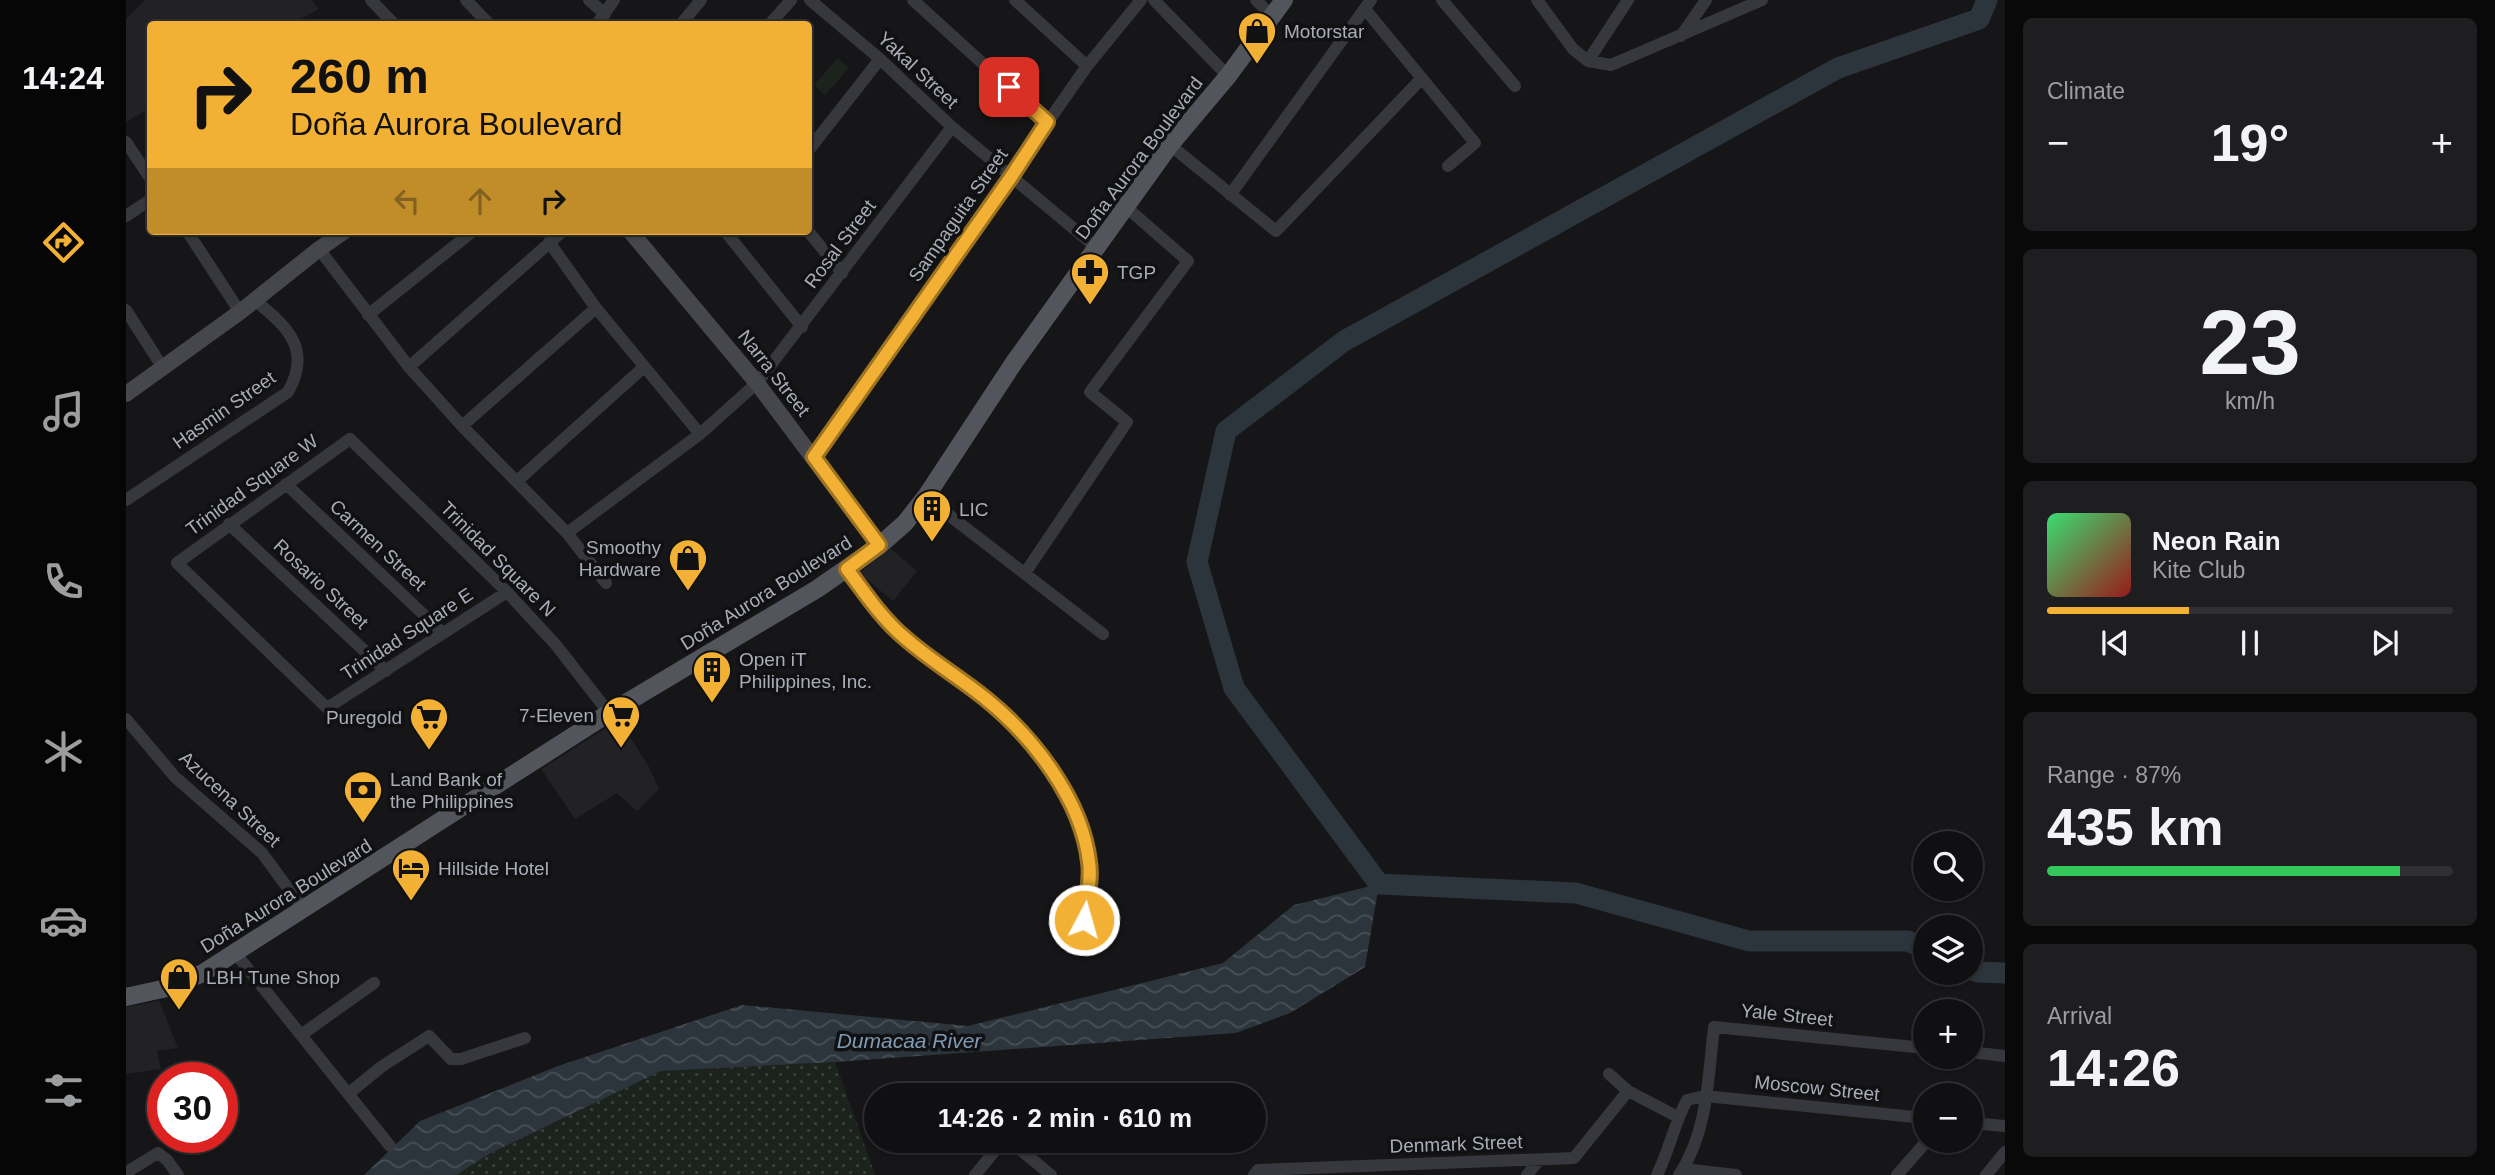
<!DOCTYPE html>
<html lang="en">
<head>
<meta charset="utf-8">
<style>
  body { margin:0; font-family:Helvetica,sans-serif; background:#1e1e20; color:#f1f3f6; height:100vh; display:flex; flex-direction:column; font-size:26px; white-space:nowrap }
  * { box-sizing:border-box; margin:0 }
  p { font-size:23px; color:#9c9d9f }
  .icon { flex:none; width:38px; height:38px; fill:none; stroke:currentColor; stroke-width:2; stroke-linecap:round; stroke-linejoin:round }
  .map { position:relative; flex:1; overflow:hidden }
  .details { display:flex; flex-direction:column; gap:18px; padding:18px; background:#09090a; width:490px }
  .details>* { flex:none }
  .banner { position:absolute; left:21px; top:21px; width:665px; height:214px; border-radius:7px; box-shadow:0 2px 5px #0004,0 0 0 2px #303032; background:#f2b134; color:#111; overflow:hidden }
  .fabs { position:absolute; left:1787px; top:831px; display:grid; gap:14px }
  .fabs a { display:grid; place-items:center; width:70px; height:70px; border-radius:50%; background:#101012; box-shadow:0 2px 5px #0004,0 0 0 2px #303032; font-size:35px }
  .speed { position:absolute; left:21px; top:1062px; display:flex; gap:14px; font-size:35px; font-weight:700; text-align:center }
  .speed>* { display:grid; place-content:center; width:91px; height:91px; border-radius:50%; background:#101012; box-shadow:0 2px 5px #0004,0 0 0 2px #303032; line-height:1 }
  .speed .limit { border:10px solid #d22; background:#fff; color:#111 }
  .pin { position:absolute; display:grid; place-items:center; width:60px; height:60px; color:#fff; margin:-30px; border-radius:14px; box-shadow:0 4px 10px #0006 }
  .me { position:absolute; width:77px; margin:-38px; rotate:6deg; stroke-linejoin:round; filter:drop-shadow(0 0 5px #0008) }
  .turn { display:flex; align-items:center; gap:24px; height:147px; padding:0 28px; font-size:32px }
  .turn .icon { width:91px; height:91px; stroke-width:2.5 }
  .turn b { display:block; font-size:49px; line-height:60px }
  .lanes { display:flex; align-items:center; height:66px; padding:0 28px; background:#0003; justify-content:center; gap:35px; direction:ltr }
  .lanes .off { opacity:.35 }
  .big { font-size:52px; font-weight:800; line-height:1.1 }
  .details .card { flex:1; display:flex; flex-direction:column; justify-content:center; gap:10px; min-width:0; padding:0 24px; border-radius:10px; background:#1e1e20 }
  .details .dial { align-items:center; gap:0 }
  .dial b { font-size:91px; line-height:1 }
  .song { display:flex; align-items:center; gap:21px }
  .cover { width:84px; height:84px; border-radius:10px; background:linear-gradient(135deg,hsl(140 70% 55%),hsl(0 70% 35%)) }
  .played { height:7px; border-radius:4px; background:linear-gradient(90deg,#f2b134 35%,#303032 35%) }
  .keys { display:flex; justify-content:space-around; direction:ltr }
  .heat { display:flex; justify-content:space-between; align-items:center; font-size:38px; direction:ltr }
  .charge { height:10px; border-radius:5px; background:linear-gradient(90deg,#34c759 87%,#303032 0) }
  .trip { position:absolute; left:738px; top:1083px; width:402px; height:70px; border-radius:35px; background:#101012; box-shadow:0 2px 5px #0004,0 0 0 2px #303032; font-weight:800; line-height:70px; text-align:center }
  main { display:flex; flex:1; min-height:0 }
  .dock { display:flex; flex-direction:column; width:126px; justify-content:space-around; align-items:center; background:#060607; color:#9c9d9f }
  .dock .icon { width:49px; height:49px }
  .dock .selected { color:#f2b134 }
  .dock b { font-size:32px; color:#f1f3f6 }
  .map>svg:first-child { display:block }
</style>
</head>
<body>
<main>
<nav class="dock">
<b>14:24</b>
<svg class="icon selected" aria-label="directions" viewBox="0 0 24 24"><path d="M12 3l9 9-9 9-9-9zM9 14v-3h6M13 9l2 2-2 2"/></svg>
<svg class="icon" aria-label="music" viewBox="0 0 24 24"><path d="M9 18V5l10-2v13"/><circle cx="6" cy="18" r="3"/><circle cx="16" cy="16" r="3"/></svg>
<svg class="icon" aria-label="phone" viewBox="0 0 24 24"><path d="M5 4h4l2 5-3 2q2 4 5 5l2-3 5 2v4C11 20 4 13 5 4z"/></svg>
<svg class="icon" aria-label="climate" viewBox="0 0 24 24"><path d="M12 3v18M4 7l16 10M4 17L20 7"/></svg>
<svg class="icon" aria-label="car" viewBox="0 0 24 24"><path d="M5 17H2v-5l4-1 3-4h7l3 4 3 1v5h-3M9 17h6M6 11h13"/><circle cx="7" cy="17" r="2"/><circle cx="17" cy="17" r="2"/></svg>
<svg class="icon" aria-label="filters" viewBox="0 0 24 24"><path d="M4 7h16M4 17h16"/><circle cx="9" cy="7" r="2"/><circle cx="15" cy="17" r="2"/></svg>
</nav>
<div class="map">
<svg width="1879" height="1175" viewBox="0 0 1879 1175">
  <defs>
    <pattern id="park-dots" width="8" height="8" patternUnits="userSpaceOnUse" patternTransform="scale(1.75)"><rect width="8" height="8" fill="#1c231d"/><path d="M2 2h.1M6 6h.1" fill="none" stroke="#3a403c" stroke-width="1.8" stroke-linecap="round"/></pattern>
    <pattern id="water-waves" width="16" height="10" patternUnits="userSpaceOnUse" patternTransform="scale(1.75)"><rect width="16" height="10" fill="#2c353c"/><path d="M0 5q4-4 8 0t8 0" fill="none" stroke="#485056"/></pattern>
  </defs>
  <rect width="100%" height="100%" fill="#161618"/>
  <!-- built -->
  <path fill="#222225" d="M19,0H186L193,9L166,24H24V108L0,122V19Z
    M765,549L791,571L767,601L733,573Z
    M493,720L522,765L533,789L511,811L491,793L449,819L415,769Z
    M33,1001L52,1048L31,1051L35,1069L0,1074V1007Z"/>
  <!-- grass -->
  <path fill="#1c231d" d="M712,58L723,68L699,95L688,85Z"/>
  <!-- park -->
  <path fill="url(#park-dots)" d="M709,1062L749,1175H330L363,1154L535,1071Z"/>
  <!-- water -->
  <path fill="url(#water-waves)" d="M1253,884L1239,967L1164,1013L1110,1033L709,1062L535,1071L363,1154L330,1175H238L294,1121L432,1066L616,1005L842,1026L1097,963L1168,905Z"/>
  <g fill="none" stroke-linecap="round" stroke-linejoin="round">
    <!-- river -->
    <path stroke="#2c353c" stroke-width="21" d="M1253,884L1108,688L1071,562L1100,431L1218,341L1712,68L1853,19L1861,0
      M1253,884L1450,893L1623,941H1782L1799,949
      M1844,969L1852,972L1879,973"/>
    <!-- street -->
    <path stroke="#37383d" stroke-width="12" d="M245,0L268,24
      M340,0L363,24
      M463,0L479,14
      M684,0L754,59L826,127L971,248
      M787,0L921,122
      M889,0L961,66
      M1028,0L1102,76
      M1130,0L1146,16
      M1316,0L1389,86
      M1411,0L1447,49L1462,61L1485,65L1636,0
      M1239,9L1349,143L1322,166
      M471,24L488,0
      M555,24L575,0
      M644,24L665,0
      M1555,36L1580,0
      M1462,61L1502,0
      M0,142L24,178
      M1044,145L1150,231L1296,78
      M682,151L754,59
      M1104,195L1245,0
      M0,216L24,200
      M61,231L114,312
      M599,231L676,327
      M682,231L716,273
      M423,242L470,308L574,434
      M193,249L283,367L336,426L441,533L480,583
      M0,310L37,368
      M242,315L347,231
      M283,367L437,231
      M336,426L470,308
      M688,457L961,66L1015,0
      M391,481L518,367
      M160,484L317,633
      M801,495L815,509L977,634
      M0,500L162,392C186,350 162,326 128,300
      M103,524L260,671
      M441,533L574,434L631,383L826,127
      M721,569C739,593 756,619 779,638C804,660 834,678 860,699C908,737 955,800 963,862C966,880 960,901 958,920
      M899,573L1001,422L964,392L1062,261L1000,207
      M381,592L201,708L51,563L224,439L381,592L430,645L483,713
      M0,719L49,777L136,853L178,910
      M110,954L264,1146
      M175,1035L248,983
      M1844,1052L1879,1056
      M1483,1074L1502,1091L1552,1117
      M222,1094L255,1067L303,1036L325,1059H335L399,1038
      M1844,1123L1879,1126
      M884,1141L925,1175
      M1557,1169L1610,1175
      M1,1172L32,1153L41,1160L52,1175
      M849,1175L877,1141
      M1128,1175L1132,1170L1448,1158L1502,1091
      M1401,1175L1413,1160
      M1531,1175C1543,1151 1548,1124 1561,1100L1579,1096L1799,1118
      M1553,1175C1582,1132 1582,1077 1588,1027L1799,1048
      M1771,1175L1801,1141
      M1860,1175L1879,1152"/>
    <!-- secondary -->
    <path stroke="#45474d" stroke-width="16" d="M504,231L631,383L753,546
      M0,394L114,312L193,249L219,231"/>
    <!-- primary -->
    <path stroke="#53555c" stroke-width="18" d="M0,997L41,988L77,973L483,713L691,589L753,546L779,523L801,495L889,361L1044,145L1102,76L1158,0"/>
  </g>
  <g fill="none" stroke-linecap="round" stroke-linejoin="round">
    <!-- route casing -->
    <g stroke="#9d7322" stroke-width="18">
      <path id="route" d="M883,87L921,122L885,177L688,457L753,545L721,569C739,593 756,619 779,638C804,660 834,678 860,699C907,737 956,800 963,862C966,880 960,901 958,920"/>
    </g>
    <!-- route -->
    <use href="#route" stroke="#f2b134" stroke-width="12"/>
  </g>
  <!-- icons -->
  <defs>
    <g id="shop-pin" transform="scale(2.0125)"><path d="M0 17L-7.5 6A9.5 9.5 0 1 1 7.5 6Z" fill="#f2b134" stroke="#111113"/><path d="M-5-2.5h2.3a2.7 3.5 0 0 1 5.4 0H5L5.5 6h-11ZM-1.5-2.5h3a1.5 2.3 0 0 0-3 0Z" fill="#111"/></g>
    <g id="pharmacy-pin" transform="scale(2.0125)"><path d="M0 17L-7.5 6A9.5 9.5 0 1 1 7.5 6Z" fill="#f2b134" stroke="#111113"/><path d="M-2-6h4v4h4v4h-4v4h-4v-4h-4v-4h4Z" fill="#111"/></g>
    <g id="building-pin" transform="scale(2.0125)"><path d="M0 17L-7.5 6A9.5 9.5 0 1 1 7.5 6Z" fill="#f2b134" stroke="#111113"/><path d="M-4-6H4V6H1V3H-1V6H-4ZM-2.5-4.3h1.7v1.8h-1.7ZM.8-4.3h1.7v1.8H.8ZM-2.5-1h1.7V.8h-1.7ZM.8-1h1.7V.8H.8Z" fill="#111"/></g>
    <g id="supermarket-pin" transform="scale(2.0125)"><path d="M0 17L-7.5 6A9.5 9.5 0 1 1 7.5 6Z" fill="#f2b134" stroke="#111113"/><path d="M-6-5.5h2.5l.6 2H6L4.5 2H-2.5L-4.4-4H-6ZM-1.5 3.2a1.3 1.3 0 1 0 .1 0ZM3 3.2a1.3 1.3 0 1 0 .1 0Z" fill="#111"/></g>
    <g id="bank-pin" transform="scale(2.0125)"><path d="M0 17L-7.5 6A9.5 9.5 0 1 1 7.5 6Z" fill="#f2b134" stroke="#111113"/><path d="M-6-4H6V4H-6ZM0-2.3a2.3 2.3 0 1 0 0 4.6a2.3 2.3 0 1 0 0-4.6Z" fill="#111"/></g>
    <g id="hotel-pin" transform="scale(2.0125)"><path d="M0 17L-7.5 6A9.5 9.5 0 1 1 7.5 6Z" fill="#f2b134" stroke="#111113"/><path d="M-6-4.5h1.5V1H6V5H4.5V3h-9V5H-6ZM-4 0a1.8 1.8 0 1 1 3.6 0ZM.5 0V-2.5h3Q6-2.5 6 0Z" fill="#111"/></g>
  </defs>
  <g fill-rule="evenodd">
    <use href="#shop-pin" x="1131" y="31"/>
    <use href="#pharmacy-pin" x="964" y="272"/>
    <use href="#building-pin" x="806" y="509"/>
    <use href="#shop-pin" x="562" y="558"/>
    <use href="#building-pin" x="586" y="670"/>
    <use href="#supermarket-pin" x="495" y="715"/>
    <use href="#supermarket-pin" x="303" y="717"/>
    <use href="#bank-pin" x="237" y="790"/>
    <use href="#hotel-pin" x="285" y="868"/>
    <use href="#shop-pin" x="53" y="977"/>
  </g>
  <g text-anchor="middle" dominant-baseline="central" stroke-width="7" stroke-linejoin="round" paint-order="stroke">
    <!-- poi labels -->
    <g font-size="19" fill="#a8adb8" stroke="#111113" text-anchor="start">
      <text x="1158" y="31">Motorstar</text>
      <text x="991" y="272">TGP</text>
      <text x="833" y="509">LIC</text>
      <text x="535" y="547" text-anchor="end">Smoothy<tspan x="535" dy="22">Hardware</tspan></text>
      <text x="613" y="659">Open iT<tspan x="613" dy="22">Philippines, Inc.</tspan></text>
      <text x="468" y="715" text-anchor="end">7-Eleven</text>
      <text x="276" y="717" text-anchor="end">Puregold</text>
      <text x="264" y="779">Land Bank of<tspan x="264" dy="22">the Philippines</tspan></text>
      <text x="312" y="868">Hillside Hotel</text>
      <text x="80" y="977">LBH Tune Shop</text>
    </g>
    <!-- street labels -->
    <g font-size="19" fill="#a8adb8" stroke="#111113">
      <text transform="translate(792 70) rotate(43)">Yakal Street</text>
      <text transform="translate(1013 158) rotate(-53)">Doña Aurora Boulevard</text>
      <text transform="translate(832 215) rotate(-55)">Sampaguita Street</text>
      <text transform="translate(714 244) rotate(-53)">Rosal Street</text>
      <text transform="translate(648 373) rotate(52)">Narra Street</text>
      <text transform="translate(98 410) rotate(-35)">Hasmin Street</text>
      <text transform="translate(126 485) rotate(-36)">Trinidad Square W</text>
      <text transform="translate(252 545) rotate(43)">Carmen Street</text>
      <text transform="translate(372 559) rotate(45)">Trinidad Square N</text>
      <text transform="translate(195 584) rotate(43)">Rosario Street</text>
      <text transform="translate(640 593) rotate(-32)">Doña Aurora Boulevard</text>
      <text transform="translate(281 634) rotate(-33)">Trinidad Square E</text>
      <text transform="translate(104 799) rotate(43)">Azucena Street</text>
      <text transform="translate(160 896) rotate(-32)">Doña Aurora Boulevard</text>
      <text transform="translate(1661 1015) rotate(6)">Yale Street</text>
      <text transform="translate(1691 1088) rotate(6)">Moscow Street</text>
      <text transform="translate(1330 1144) rotate(-2)">Denmark Street</text>
    </g>
    <!-- water labels -->
    <g font-size="21" font-style="italic" fill="#7f9bb3" stroke="#111113">
      <text x="783" y="1040">Dumacaa River</text>
    </g>
  </g>
</svg>
<div class="fabs">
<a><svg class="icon" aria-label="search" viewBox="0 0 24 24"><circle cx="10" cy="10" r="6"/><path d="M15 15l6 6"/></svg></a>
<a><svg class="icon" aria-label="layers" viewBox="0 0 24 24"><path d="M12 4l9 5-9 5-9-5zM3 14l9 5 9-5"/></svg></a>
<a>+</a>
<a>−</a>
</div>
<div class="speed"><div class="limit">30</div></div>
<div class="pin" style="left:883px;top:87px;background:#d93025"><svg class="icon" aria-label="arrive" viewBox="0 0 24 24"><path d="M6 21V4h12l-3 4 3 4H6"/></svg></div>
<svg class="me" style="left:958px;top:920px" viewBox="-20 -20 40 40"><circle r="17" fill="#f2b134" stroke="#fff" stroke-width="3"/><path d="M0-11L8 9 0 5-8 9z" fill="#fff"/></svg>
<div class="trip">14:26 · 2 min · 610 m</div>
<div class="banner">
<div class="turn"><svg class="icon" aria-label="right" viewBox="0 0 24 24"><path d="M7 20v-9h11M14 6l5 5-5 5"/></svg><div><b>260 m</b>Doña Aurora Boulevard</div></div>
<div class="lanes"><svg class="icon off" aria-label="left" viewBox="0 0 24 24"><path d="M17 20v-9H6M10 6l-5 5 5 5"/></svg><svg class="icon off" aria-label="ahead" viewBox="0 0 24 24"><path d="M12 20V5M6 11l6-6 6 6"/></svg><svg class="icon" aria-label="right" viewBox="0 0 24 24"><path d="M7 20v-9h11M14 6l5 5-5 5"/></svg></div>
</div>
</div>
<section class="details">
<div class="card"><p>Climate</p>
<div class="heat"><a>−</a><b class="big">19°</b><a>+</a></div>
</div>
<div class="card dial"><b>23</b><p>km/h</p></div>
<div class="card">
<div class="song"><i class="cover"></i><div><b>Neon Rain</b><p>Kite Club</p></div></div>
<div class="played"></div>
<div class="keys"><svg class="icon" aria-label="previous" viewBox="0 0 24 24"><path d="M18 5L8 12l10 7zM5 5v14"/></svg><svg class="icon" aria-label="pause" viewBox="0 0 24 24"><path d="M8 5v14M16 5v14"/></svg><svg class="icon" aria-label="next" viewBox="0 0 24 24"><path d="M6 5l10 7-10 7zM19 5v14"/></svg></div>
</div>
<div class="card"><p>Range · 87%</p><b class="big">435 km</b><div class="charge"></div></div>
<div class="card"><p>Arrival</p><b class="big">14:26</b></div>
</section>
</main>
</body>
</html>
